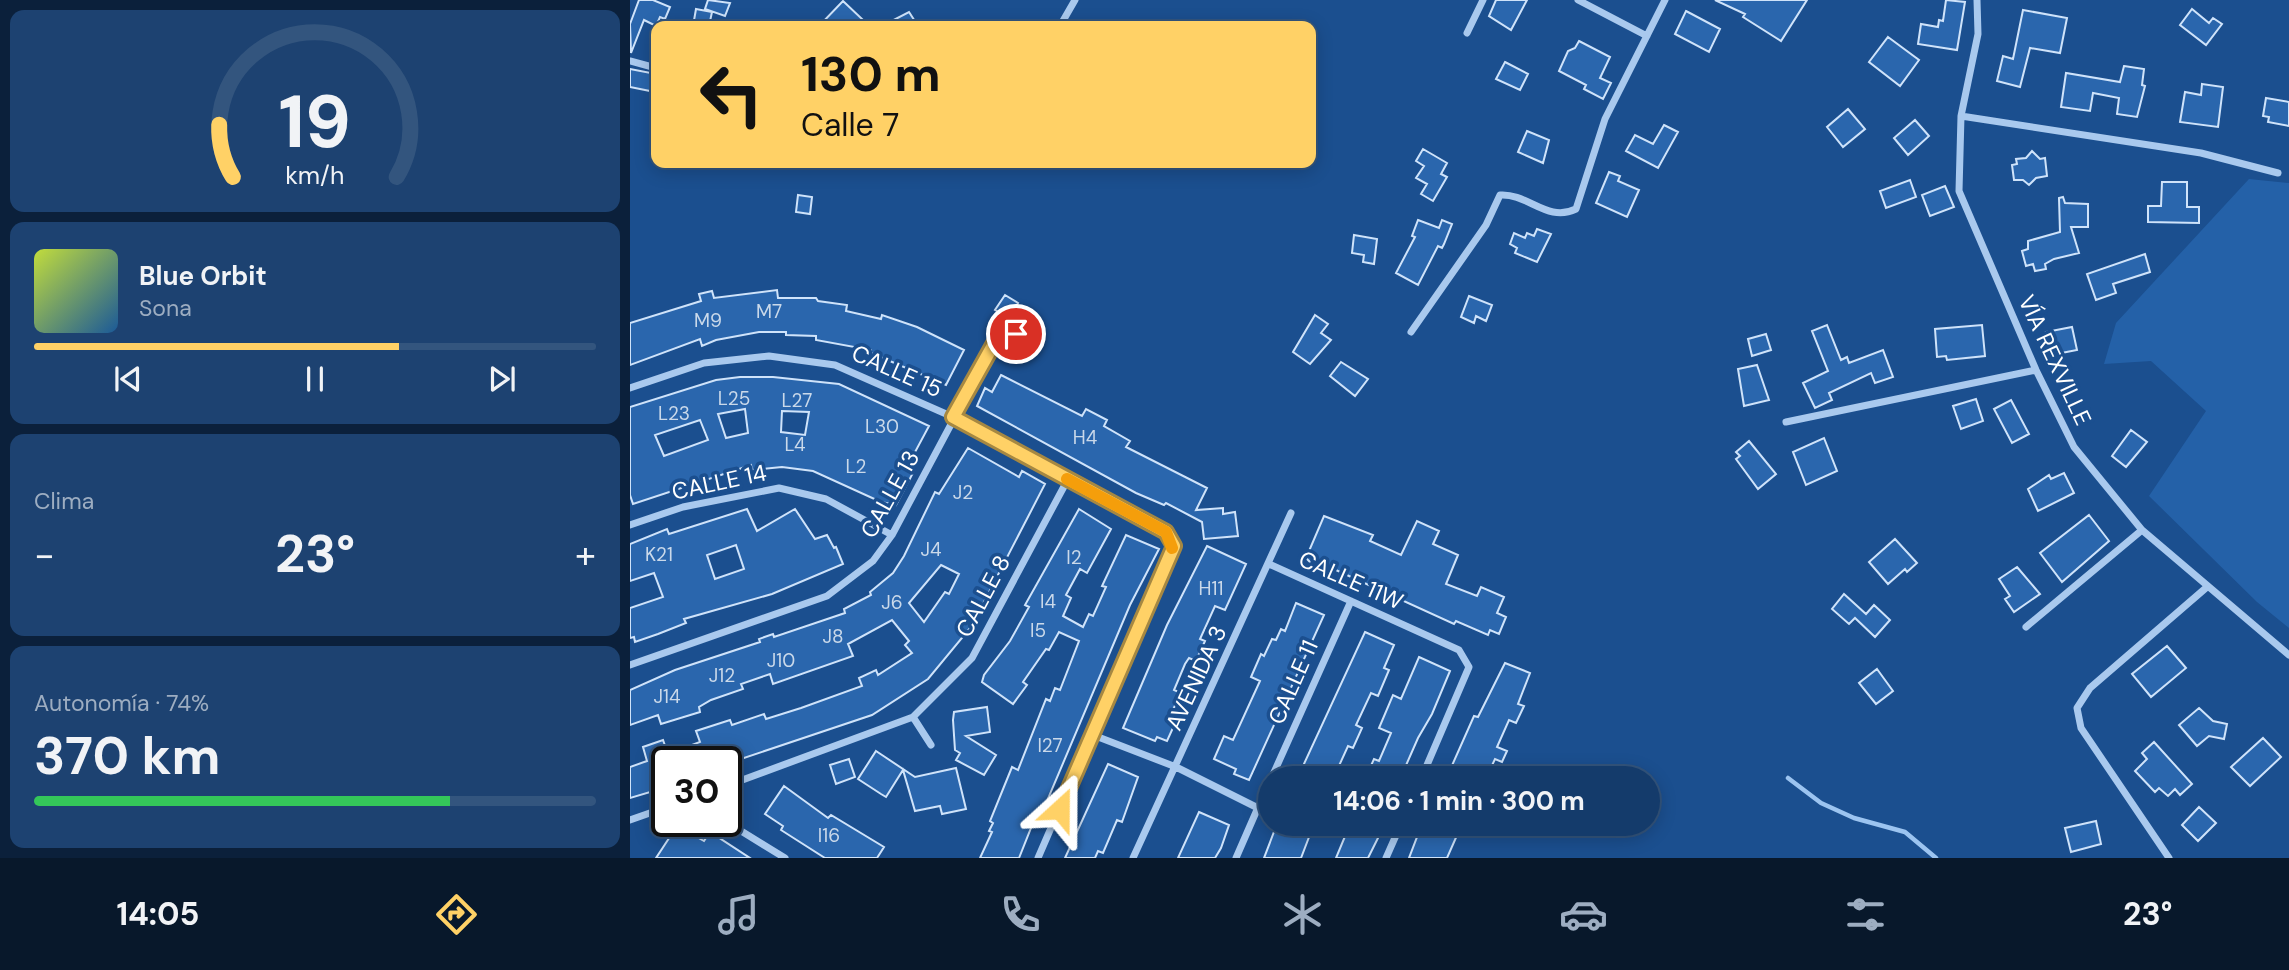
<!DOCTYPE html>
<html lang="es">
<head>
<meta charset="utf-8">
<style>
  body { margin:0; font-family:"DM Sans",sans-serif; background:#1d4271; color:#f1f3f6; height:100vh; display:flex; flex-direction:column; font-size:26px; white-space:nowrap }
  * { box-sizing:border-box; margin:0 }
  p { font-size:23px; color:#9dadc1 }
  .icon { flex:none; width:38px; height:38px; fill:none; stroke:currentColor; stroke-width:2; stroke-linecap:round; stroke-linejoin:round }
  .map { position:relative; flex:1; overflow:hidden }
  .panel { display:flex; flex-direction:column; gap:10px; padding:10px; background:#0b203b; width:630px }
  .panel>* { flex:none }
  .guide { position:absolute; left:21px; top:21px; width:665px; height:147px; border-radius:14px; box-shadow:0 4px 18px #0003,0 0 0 2px #33557e; background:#ffd166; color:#111; overflow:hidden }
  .speed { position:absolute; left:21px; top:746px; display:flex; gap:14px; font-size:35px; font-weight:700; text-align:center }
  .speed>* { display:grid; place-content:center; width:91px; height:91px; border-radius:50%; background:#143b6b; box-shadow:0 4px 18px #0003,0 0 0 2px #33557e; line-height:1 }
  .speed .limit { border:4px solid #111; border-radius:10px; background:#fff; color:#111 }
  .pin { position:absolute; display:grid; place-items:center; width:60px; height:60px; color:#fff; margin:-30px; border:4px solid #fff; border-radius:50%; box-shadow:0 2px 7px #0007 }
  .me { position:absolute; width:77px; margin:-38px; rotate:24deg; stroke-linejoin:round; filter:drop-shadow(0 0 5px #0008) }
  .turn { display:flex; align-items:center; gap:24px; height:147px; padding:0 35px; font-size:32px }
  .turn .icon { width:91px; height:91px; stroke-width:2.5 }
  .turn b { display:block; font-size:49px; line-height:60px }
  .big { font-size:52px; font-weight:700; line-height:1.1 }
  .panel .card { flex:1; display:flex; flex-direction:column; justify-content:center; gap:10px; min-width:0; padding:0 24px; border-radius:14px; background:#1d4271 }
  .panel .dial { align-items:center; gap:0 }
  .dial svg { height:182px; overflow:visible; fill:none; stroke:#33557e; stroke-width:7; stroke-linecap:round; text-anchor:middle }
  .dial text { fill:#f1f3f6; stroke:none }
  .song { display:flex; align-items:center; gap:21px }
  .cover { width:84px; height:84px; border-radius:10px; background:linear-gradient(135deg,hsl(70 70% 55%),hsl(210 70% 35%)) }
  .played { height:7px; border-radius:4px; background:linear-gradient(90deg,#ffd166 65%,#33557e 65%) }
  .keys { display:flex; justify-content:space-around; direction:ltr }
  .heat { display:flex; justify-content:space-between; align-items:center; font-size:38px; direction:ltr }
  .charge { height:10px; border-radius:5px; background:linear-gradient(90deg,#34c759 74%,#33557e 0) }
  .trip { position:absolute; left:628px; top:766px; width:402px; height:70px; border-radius:35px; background:#143b6b; box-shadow:0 4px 18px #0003,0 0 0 2px #33557e; font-weight:700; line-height:70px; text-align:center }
  .tab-bar { display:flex; height:112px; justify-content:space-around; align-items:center; background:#08182b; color:#9dadc1 }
  .tab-bar .icon { width:49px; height:49px }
  .tab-bar .current { color:#ffd166 }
  .tab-bar b { font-size:32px; color:#f1f3f6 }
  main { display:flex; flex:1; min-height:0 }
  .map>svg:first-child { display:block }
</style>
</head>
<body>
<main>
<section class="panel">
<div class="card dial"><svg viewBox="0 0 100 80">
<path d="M14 69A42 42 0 1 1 86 69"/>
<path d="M14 69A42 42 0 0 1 8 46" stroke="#ffd166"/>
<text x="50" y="56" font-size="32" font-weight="700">19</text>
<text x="50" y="72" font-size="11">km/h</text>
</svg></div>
<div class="card">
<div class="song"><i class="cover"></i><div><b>Blue Orbit</b><p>Sona</p></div></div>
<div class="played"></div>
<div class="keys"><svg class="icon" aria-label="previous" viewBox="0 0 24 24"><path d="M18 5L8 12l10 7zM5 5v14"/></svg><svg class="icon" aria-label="pause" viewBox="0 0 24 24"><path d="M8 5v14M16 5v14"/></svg><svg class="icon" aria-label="next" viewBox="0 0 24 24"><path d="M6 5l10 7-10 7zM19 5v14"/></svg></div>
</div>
<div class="card"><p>Clima</p>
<div class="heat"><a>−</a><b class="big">23°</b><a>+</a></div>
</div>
<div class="card"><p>Autonomía · 74%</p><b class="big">370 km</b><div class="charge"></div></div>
</section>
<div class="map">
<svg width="1659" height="858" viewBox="0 0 1659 858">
  <rect width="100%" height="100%" fill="#1b4f8f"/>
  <!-- green -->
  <path fill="#2461a8" d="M1619,179L1659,183V628L1627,602L1519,496L1576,411L1521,361L1474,364L1486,323Z"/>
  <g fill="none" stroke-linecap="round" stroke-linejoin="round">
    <!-- stream -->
    <path stroke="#9cc4f0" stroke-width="4.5" d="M1158,778L1191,803L1224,818L1275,832L1306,858"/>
  </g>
  <!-- building -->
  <path fill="#2a66ad" stroke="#cfe3fa" stroke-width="2" fill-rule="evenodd" d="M9,0H23L40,7L35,19L30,17L26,26L14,20L1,53L0,24Z
    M78,0L100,3L95,16L75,9Z
    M866,0H897L881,30L859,16Z
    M1085,0H1177L1151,41L1113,17L1115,14Z
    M1316,0L1335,2L1327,50L1288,44L1291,24L1308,27L1309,20L1313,21Z
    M213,1L232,19L225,26H189Z
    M66,9L82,12L79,26H63Z
    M1562,9L1579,23L1583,18L1592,24L1576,45L1550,25Z
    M1393,10L1437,18L1430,53L1400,48L1390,87L1367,81L1373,56L1383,59Z
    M1056,11L1090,29L1079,52L1045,34Z
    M279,12L288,26H252Z
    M1258,37L1289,60L1270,86L1239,62Z
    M949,41L980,57L970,78L981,83L973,99L954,89L956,85L929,71L938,51L945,48Z
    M875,62L898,74L890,90L866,79Z
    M1494,66L1514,69L1512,85L1515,86L1507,117L1487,114L1489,98L1463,93L1460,111L1431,107L1436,73L1490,82Z
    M0,69L26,74L25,92L0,87Z
    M1572,84L1593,87L1588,127L1550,122L1555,92L1571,95Z
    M1636,98L1659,102V126L1638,122L1639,117L1633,116Z
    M1218,109L1235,129L1213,147L1197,127Z
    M1285,120L1299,136L1278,155L1264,138Z
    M1034,125L1048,132L1028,168L996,151L1005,135L1023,144Z
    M897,131L919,140L913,163L888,152Z
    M793,149L817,163L811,174L817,177L803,201L791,194L797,184L786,178L794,166L786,161Z
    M1402,151L1410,159L1415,158L1417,176L1406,178L1399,185L1393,180H1384L1382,165L1387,164L1386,159L1396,158Z
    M979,172L990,176L988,181L1009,190L997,217L966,203Z
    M1280,180L1286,197L1256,208L1250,191Z
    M1532,182H1557V207H1569V223L1518,222V206H1531Z
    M1315,186L1324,207L1300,216L1292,195Z
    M168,195L182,197L180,214L166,212Z
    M1433,197L1435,203L1458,204V227H1441L1449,253L1424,259L1415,264L1416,269L1405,271L1403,264L1396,266L1392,251L1398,249V241L1430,232L1429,198Z
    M788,220L809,228L812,220L822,224L814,244L812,248L808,246L788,285L766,273L785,237L782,236Z
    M907,229L921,234L907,262L885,253L887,248L880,244L884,233L895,238L897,233L904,236Z
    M724,235L747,239L744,264L733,262L734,255L722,253Z
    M1515,254L1520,272L1483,284L1486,293L1466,300L1457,274Z
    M147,290L148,298H186L188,301L217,305L216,311L251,319L252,315L287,327L334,350L316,385L241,353V350L186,340V336L156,335V332H129L86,340L72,346L70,339L0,365V323L71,301L69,294L82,291L84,298Z
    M375,295L388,303L379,318L365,310Z
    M839,296L862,305L856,321L846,316L844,323L831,317Z
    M685,315L698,324L691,333L701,340L680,364L663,352Z
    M1197,325L1211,360L1217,357L1219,363L1253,350L1263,377L1245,383L1241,373L1199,393L1202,400L1185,408L1173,383L1198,371L1182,331Z
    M1352,325L1355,356L1317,360L1316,356L1307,357L1305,329Z
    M1442,327L1447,350L1421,355L1416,332Z
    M1136,334L1141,350L1122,356L1118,339Z
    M711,362L738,379L725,396L700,376Z
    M1127,365L1139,400L1114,406L1108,369Z
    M371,375L452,416L456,409L477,420L474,426L500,441L496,447L577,488L566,510L593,508V514L605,512L608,536L574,539L572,522L536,503L534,505L506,493L347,406L355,388L362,392Z
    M110,377H143L209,384L299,426L277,467L284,471L266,505L251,502L183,471L152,467L122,470L121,465L3,504L0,495V407L86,380ZM115,409L118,433L96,438L88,414ZM152,411L179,412L175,435L151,432ZM70,420L78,440L34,456L25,435Z
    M1346,399L1353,421L1331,429L1323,406Z
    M1381,400L1399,434L1382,443L1364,409Z
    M1501,430L1517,442L1496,467L1482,456Z
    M1194,438L1207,471L1176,485L1163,452Z
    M1119,441L1146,474L1128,489L1106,459L1110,456L1106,452Z
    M338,448L389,477L392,471L415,484L341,627L298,679L242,715L96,764V761H37V787L0,798V767L17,761L13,747L33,740L38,754L70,742L66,731L100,720L102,725L134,714L136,719L171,708L232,686L229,678L246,670L248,675L282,653L275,645L279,641L262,620L218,644L223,656L143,684L140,674L111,684L113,689L81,700L69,707L70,712L31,724L28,715L0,725V690L45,670L130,642L129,639L143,634L144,637L215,613L214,609L241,595L240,592L263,573L274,556L305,492L309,494ZM311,565L329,574L319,594L315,592L294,622L279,603Z
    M1434,473L1444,493L1408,511L1398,489L1419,475L1421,479Z
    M117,509L127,531L165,509L185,539L197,535L204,548L206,547L213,564L142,594L54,619L56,623L28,634L5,642L4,637L0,638V608L33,597L24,573L0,581V544L37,529L39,534ZM106,545L114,569L85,579L77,555Z
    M449,509L481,529L457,573L450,569L436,595L441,598L433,616L453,627L459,614L463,616L476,587L472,586L496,535L529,549L500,605L409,820L405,818L389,858H350L362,832L359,831L363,823L360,821L382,767L388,770L416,699L420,701L425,688L430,690L449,641L429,632L419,650L416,649L393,682L397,685L383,704L352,682L354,675L380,641L399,607L395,605Z
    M1459,515L1479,541L1432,582L1410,553Z
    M694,516L743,535L740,541L771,555L787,521L809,531L803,544L828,555L816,584L847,596L851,587L874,597L867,613L876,617L869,634L860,630L858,635L826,621L824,624L695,565L682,564L676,558Z
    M1265,539L1287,563L1277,572L1275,569L1258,584L1239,562Z
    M577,546L616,564L595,610L585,606L570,639L575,641L566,661L559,658L555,664L544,690L551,693L540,716L547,719L537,741L527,737L525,741L493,728L537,625Z
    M1387,567L1410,594L1384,612L1375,599L1380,596L1369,579Z
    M1214,594L1236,614L1244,605L1260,620L1245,637L1225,618L1219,624L1202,609Z
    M666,603L694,615L619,780L604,774L606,769L584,759L594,736L603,740L630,681L621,677L631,654L634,656L642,639L646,640L651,629L655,631Z
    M735,632L764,645L754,668L759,670L748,696L741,693L726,725L732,728L723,748L718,746L703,779H667Z
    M1537,646L1556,668L1521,697L1502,674Z
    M789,657L820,671L802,714L788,738L770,779H735L744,759L749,761L761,733L749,728L763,695L771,699Z
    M875,663L900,673L888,704L894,706L886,723L879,720L867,747L877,751L872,762L865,759L858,774L855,773L852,779H816L844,716L848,717Z
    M1247,669L1263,691L1246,704L1229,683Z
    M357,707L360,732L336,736L366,755L354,775L326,760L330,753L325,750L323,720L324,712Z
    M1569,708L1583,721L1597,724L1594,739L1579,736L1567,746L1549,725Z
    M1633,738L1651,757L1620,786L1601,767Z
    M1524,742L1562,784L1550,795L1545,789L1538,796L1529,788L1525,792L1505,771L1517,759L1512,753Z
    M246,751L285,777L326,768L336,809L312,814L310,806L285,811L273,770L256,797L251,794L228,779Z
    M219,759L225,777L206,784L200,765Z
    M478,764L508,777L492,822L487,820L473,853L468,851L465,858H435Z
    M154,786L198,818L201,815L254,847L247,858H195L151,830L153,826L135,814Z
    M1569,807L1586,823L1568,841L1552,825Z
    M569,812L599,825L591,848L585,858H548Z
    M1466,821L1471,844L1441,852L1435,828Z
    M647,824H684L671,858H634Z
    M694,824H735L745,828L749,836L738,858H706L716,834Z
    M792,824H832L817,858H779Z
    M47,826L74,841L80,832L120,858H26Z"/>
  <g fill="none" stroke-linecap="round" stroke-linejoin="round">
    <!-- minor -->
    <path stroke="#a9c9ee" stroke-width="7" d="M948,0L1017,36
      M1347,0L1348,34L1331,116L1329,191L1406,370L1444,447L1512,530L1659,655
      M430,26L445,0
      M837,33L853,0
      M0,61L26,68
      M1331,116L1571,153L1648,173
      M781,332L856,225L870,195C898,193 917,223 946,209L975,119L1035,0
      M0,388L74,363L139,356L205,365L323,417L536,532L543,546L408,858
      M1156,422L1406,370
      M0,525L53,507L149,488L196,499L262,535
      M639,564L829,650L839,667L791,779
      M1396,627L1512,530
      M0,665L197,596L243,561L262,535L366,340L386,334
      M283,717L301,745
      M463,735L546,767L628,808
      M641,779L721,601
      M96,786L283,717L342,658L438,479
      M0,820L37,807
      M95,821L155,858
      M503,858L661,513
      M606,858L640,780
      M756,858L771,824
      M1539,858L1451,728L1447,708L1460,688L1577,587"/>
  </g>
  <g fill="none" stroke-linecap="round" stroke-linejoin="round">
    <!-- route casing -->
    <g stroke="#a68842" stroke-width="18">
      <path id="route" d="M386,334L366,340L323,417L536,532L544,546L430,809"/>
    </g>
    <!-- route -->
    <use href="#route" stroke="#ffd166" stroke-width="12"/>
    <!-- slow -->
    <path stroke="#f59e0b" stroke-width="12" d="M437,479L536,532L542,548"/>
  </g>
  <g text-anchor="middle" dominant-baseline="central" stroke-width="7" stroke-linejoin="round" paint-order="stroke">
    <!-- number labels -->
    <g font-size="19" fill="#cad9ea">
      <text x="139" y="311">M7</text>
      <text x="78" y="320">M9</text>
      <text x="104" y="398">L25</text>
      <text x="167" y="400">L27</text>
      <text x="44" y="413">L23</text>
      <text x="252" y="426">L30</text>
      <text x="455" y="437">H4</text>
      <text x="165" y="444">L4</text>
      <text x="226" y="466">L2</text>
      <text x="333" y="492">J2</text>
      <text x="301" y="549">J4</text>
      <text x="29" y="554">K21</text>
      <text x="444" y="557">I2</text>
      <text x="581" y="588">H11</text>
      <text x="418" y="601">I4</text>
      <text x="262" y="602">J6</text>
      <text x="408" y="630">I5</text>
      <text x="203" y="636">J8</text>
      <text x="151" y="660">J10</text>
      <text x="92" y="675">J12</text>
      <text x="37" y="696">J14</text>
      <text x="420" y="745">I27</text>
      <text x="199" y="835">I16</text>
    </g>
    <!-- street labels -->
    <g font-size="23" fill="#fff" stroke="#1b4f8f">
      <text transform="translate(1425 360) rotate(65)">VÍA REXVILLE</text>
      <text transform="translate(267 371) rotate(24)">CALLE 15</text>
      <text transform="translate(89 482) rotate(-12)">CALLE 14</text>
      <text transform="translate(260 494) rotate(-61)">CALLE 13</text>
      <text transform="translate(721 580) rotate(24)">CALLE 11W</text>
      <text transform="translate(353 596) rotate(-62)">CALLE 8</text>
      <text transform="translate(566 678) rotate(-65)">AVENIDA 3</text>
      <text transform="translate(663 682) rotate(-66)">CALLE 11</text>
    </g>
  </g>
</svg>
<div class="speed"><div class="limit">30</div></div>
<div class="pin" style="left:386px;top:334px;background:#d93025"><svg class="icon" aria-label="arrive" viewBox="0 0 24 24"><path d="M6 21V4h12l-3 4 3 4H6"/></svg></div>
<svg class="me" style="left:430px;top:809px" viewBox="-20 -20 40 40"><path d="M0-17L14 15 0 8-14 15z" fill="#ffd166" stroke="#fff" stroke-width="4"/></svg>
<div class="trip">14:06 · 1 min · 300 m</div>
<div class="guide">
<div class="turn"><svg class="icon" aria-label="left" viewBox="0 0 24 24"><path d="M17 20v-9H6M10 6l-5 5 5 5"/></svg><div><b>130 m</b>Calle 7</div></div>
</div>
</div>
</main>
<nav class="tab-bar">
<b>14:05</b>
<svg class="icon current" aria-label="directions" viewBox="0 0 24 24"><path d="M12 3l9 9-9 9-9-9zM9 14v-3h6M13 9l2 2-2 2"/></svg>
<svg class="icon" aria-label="music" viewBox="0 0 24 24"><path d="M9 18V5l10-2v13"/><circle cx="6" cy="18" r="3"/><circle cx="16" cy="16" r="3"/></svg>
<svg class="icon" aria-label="phone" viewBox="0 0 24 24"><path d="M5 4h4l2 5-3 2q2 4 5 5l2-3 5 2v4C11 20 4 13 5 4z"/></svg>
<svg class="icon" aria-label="climate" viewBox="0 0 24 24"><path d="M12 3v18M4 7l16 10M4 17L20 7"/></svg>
<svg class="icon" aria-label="car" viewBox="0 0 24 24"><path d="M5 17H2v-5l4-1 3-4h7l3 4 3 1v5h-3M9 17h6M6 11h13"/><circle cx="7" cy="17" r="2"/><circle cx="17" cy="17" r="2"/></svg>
<svg class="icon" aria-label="filters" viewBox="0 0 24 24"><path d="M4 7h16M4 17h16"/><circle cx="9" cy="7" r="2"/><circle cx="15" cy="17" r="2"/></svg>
<b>23°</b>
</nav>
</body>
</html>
